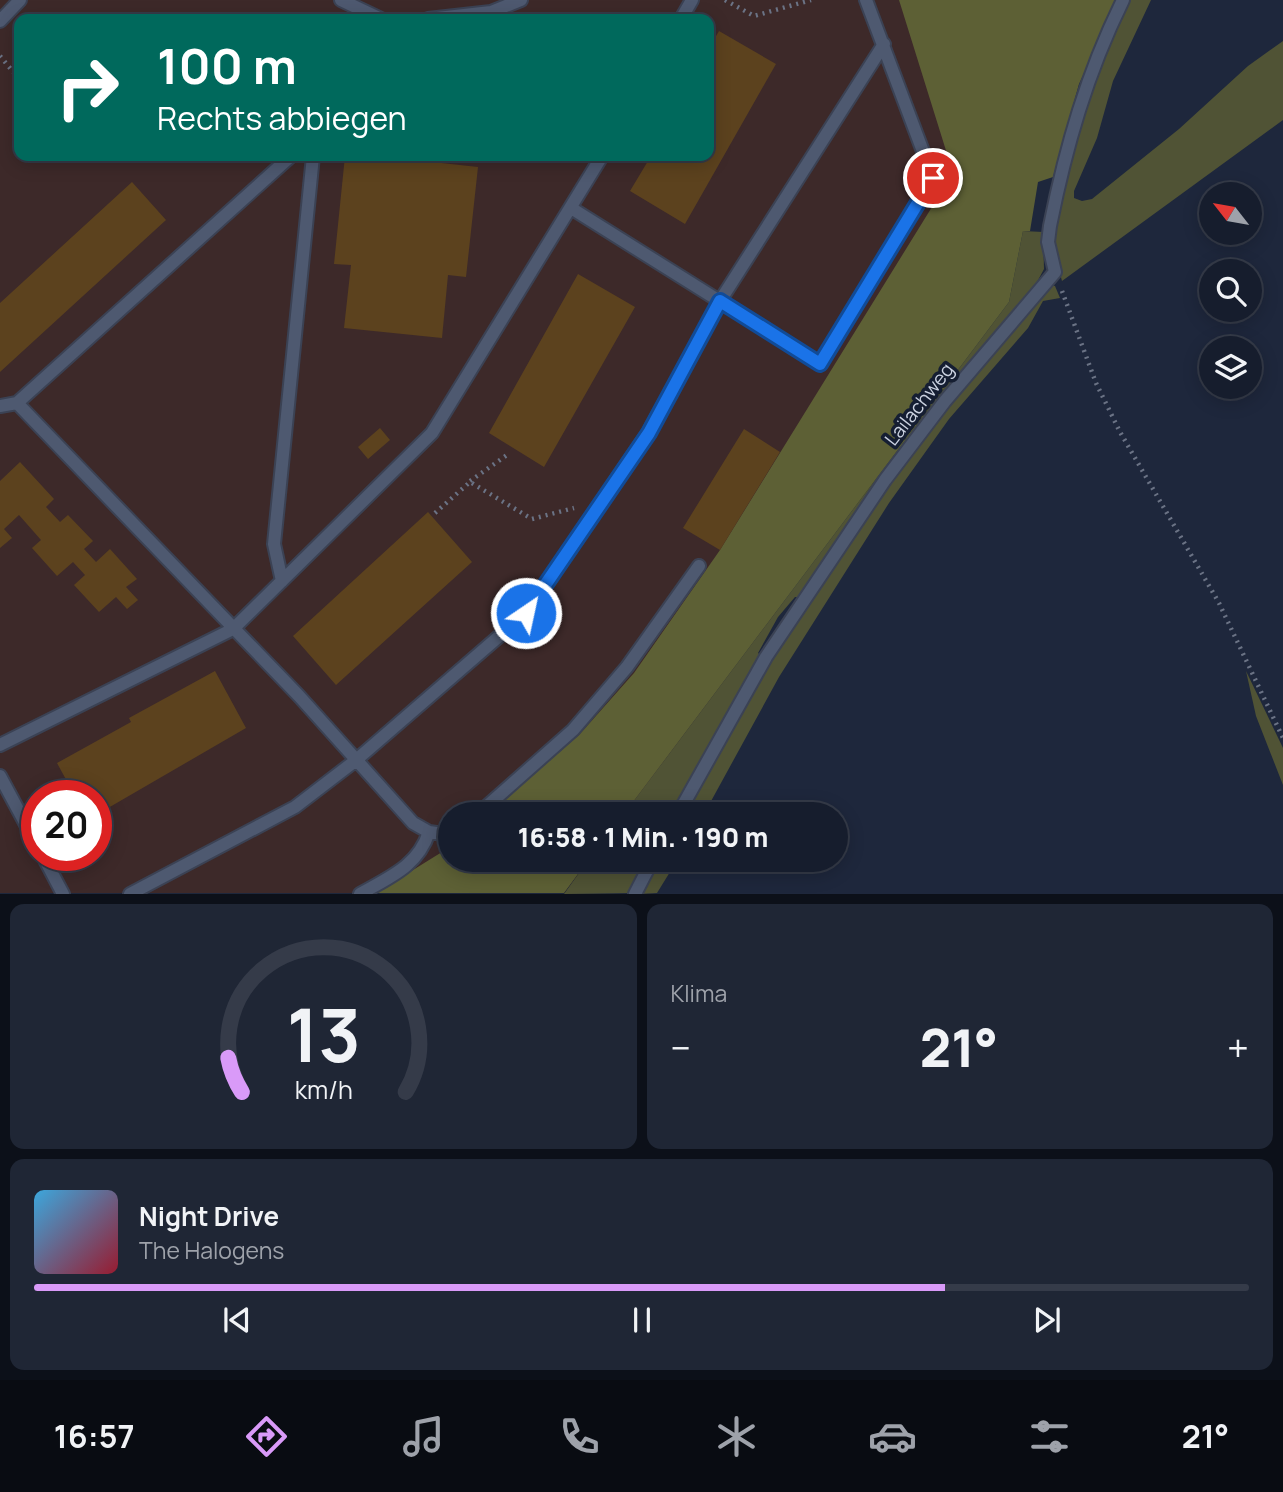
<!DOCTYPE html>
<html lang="de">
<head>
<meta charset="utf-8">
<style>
  body { margin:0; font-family:Manrope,sans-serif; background:#1f2635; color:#f1f3f6; height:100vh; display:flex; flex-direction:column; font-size:26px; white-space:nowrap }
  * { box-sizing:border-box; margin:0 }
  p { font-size:23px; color:#9ea2aa }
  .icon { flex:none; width:38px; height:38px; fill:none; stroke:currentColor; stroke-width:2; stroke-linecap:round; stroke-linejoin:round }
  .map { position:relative; height:894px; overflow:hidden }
  .side { display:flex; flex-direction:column; gap:10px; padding:10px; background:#0c1019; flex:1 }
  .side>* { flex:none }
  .guide { position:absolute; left:14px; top:14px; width:700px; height:147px; border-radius:14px; box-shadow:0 4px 18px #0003,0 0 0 2px #353b49; background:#00695c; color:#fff; overflow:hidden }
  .needle { width:46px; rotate:301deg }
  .fabs { position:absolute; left:1199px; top:182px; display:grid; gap:14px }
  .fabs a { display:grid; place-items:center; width:63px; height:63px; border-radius:50%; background:#161d2d; box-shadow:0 4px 18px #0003,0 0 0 2px #353b49; font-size:35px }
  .speed { position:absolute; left:21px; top:780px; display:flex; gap:14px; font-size:35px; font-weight:700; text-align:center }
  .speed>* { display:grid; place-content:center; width:91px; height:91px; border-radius:50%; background:#161d2d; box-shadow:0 4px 18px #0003,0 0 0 2px #353b49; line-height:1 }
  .speed .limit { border:10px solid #d22; background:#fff; color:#111 }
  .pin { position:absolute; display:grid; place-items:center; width:60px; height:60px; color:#fff; margin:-30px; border:4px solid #fff; border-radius:50%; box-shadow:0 2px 7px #0007 }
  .me { position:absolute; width:77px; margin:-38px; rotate:34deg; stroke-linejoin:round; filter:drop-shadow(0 0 5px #0008) }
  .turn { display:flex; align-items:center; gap:24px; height:147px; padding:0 28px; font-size:32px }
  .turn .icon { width:91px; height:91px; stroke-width:2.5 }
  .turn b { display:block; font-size:49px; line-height:60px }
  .big { font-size:52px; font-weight:800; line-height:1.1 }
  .side .tile { flex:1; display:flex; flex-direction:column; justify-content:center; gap:10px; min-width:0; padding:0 24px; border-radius:14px; background:#1f2635 }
  .side .dial { align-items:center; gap:0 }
  .dial svg { height:182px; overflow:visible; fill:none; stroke:#353b49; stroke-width:7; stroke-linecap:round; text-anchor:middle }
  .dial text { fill:#f1f3f6; stroke:none }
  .song { display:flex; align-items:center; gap:21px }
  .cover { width:84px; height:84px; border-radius:10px; background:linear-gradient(135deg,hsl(200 70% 55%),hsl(350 70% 35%)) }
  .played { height:7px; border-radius:4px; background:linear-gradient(90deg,#d99af8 75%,#353b49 75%) }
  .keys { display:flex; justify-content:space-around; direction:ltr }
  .heat { display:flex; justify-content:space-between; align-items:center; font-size:38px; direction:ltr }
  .side .tiles { flex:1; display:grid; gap:10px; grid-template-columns:1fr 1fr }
  .tile:last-child { grid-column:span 2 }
  .trip { position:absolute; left:438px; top:802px; width:410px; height:70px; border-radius:35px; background:#161d2d; box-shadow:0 4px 18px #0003,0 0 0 2px #353b49; font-weight:800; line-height:70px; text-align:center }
  .dock { display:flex; height:112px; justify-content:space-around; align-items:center; background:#090c12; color:#9ea2aa }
  .dock .icon { width:49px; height:49px }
  .dock .selected { color:#d99af8 }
  .dock b { font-size:32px; color:#f1f3f6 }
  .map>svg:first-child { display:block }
</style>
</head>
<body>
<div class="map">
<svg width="1283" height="894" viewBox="0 0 1283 894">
  <rect width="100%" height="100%" fill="#1e273c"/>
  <!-- industrial -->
  <path fill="#3d2929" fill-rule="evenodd" d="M0,0H1045L777,610L624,814H450V859H589L564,893H0ZM19,19H709V156H19ZM37,796H96V856H37Z"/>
  <!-- green -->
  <path fill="#505335" d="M1126,0H1151L1113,81L1097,138L1074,191V198L1082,201L1092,199L1179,129L1248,66L1283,41V120L1062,281L1051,240L1084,95Z
    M1023,231L1043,232L1044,269L1036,284L943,400L802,597H795L778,617L758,653L762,656L675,814H624L1009,302Z
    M1049,284L1055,286L1060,298L1043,301L1028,328L949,419L889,503L779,677L704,814H683C762,669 847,536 946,404C977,362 1015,324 1049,284Z
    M1246,671L1283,748V785L1256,716Z
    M589,859H649L631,893L564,894Z
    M657,859H678L657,893L639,894Z"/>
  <!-- forest -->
  <path fill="#5d6035" d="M899,0H1118L1079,84L1053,177L1038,182L1030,231H1023L1009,302L624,814H488L579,735L634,673L720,550L953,173Z
    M450,847V859H589L564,893H376Z"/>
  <!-- building -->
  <path fill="#5c421e" d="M719,31L776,64L685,224L630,191L651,156H709V48Z
    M345,156H433L432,162L478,167L466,277L448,275L442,338L344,328L351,265L334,264Z
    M132,182L166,220L0,372V303Z
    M578,274L635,307L544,467L489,433Z
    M380,428L390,440L368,459L358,447Z
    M744,429L780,452L720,550L683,528Z
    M20,462L54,499L46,507L60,522L68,515L93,541L84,549L96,562L110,549L137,579L126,587L138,600L127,609L116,597L99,612L74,585L85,575L73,562L57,576L32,548L41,540L19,515L4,529L12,538L0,548V481Z
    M428,512L472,562L336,685L293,636Z
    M215,671L246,728L96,815V796H75L57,763L131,722L129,718Z"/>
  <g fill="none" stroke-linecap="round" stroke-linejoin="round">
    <!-- lane casing -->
    <g stroke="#3b4254" stroke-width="16">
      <path id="lane" d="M341,0L381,19
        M428,19L491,12L521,0
        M681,19L692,0
        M0,21L20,0
        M571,208L820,364L933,178L866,0
        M17,403L291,156
        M0,406L17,403L299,696L413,823L429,832
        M282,581L274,544L313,156
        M0,745L233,629L432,433L602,156
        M0,776L37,845
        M478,814L573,730L627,667L699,566
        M678,814L766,657L885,480L945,401L1055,272L1048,242L1050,226C1066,146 1087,73 1123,0
        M43,856L63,894
        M130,894L295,807L355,761L526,613L648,433L720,301L884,44
        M360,894C390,877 418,866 429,832L444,834L450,832
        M635,894L653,859"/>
    </g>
    <!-- path -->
    <path stroke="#6b7385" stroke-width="4.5" stroke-dasharray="2 5" stroke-linecap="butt" d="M725,0L754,16L811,0
      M0,56L19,79
      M1062,291L1096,383L1120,432L1219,603L1283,738
      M470,481L507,455
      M435,513L470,482L532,519L574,508"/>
    <!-- lane -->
    <use href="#lane" stroke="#4e5970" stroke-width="12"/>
  </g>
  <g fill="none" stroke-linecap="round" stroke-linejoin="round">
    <!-- route casing -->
    <g stroke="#114b97" stroke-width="18">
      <path id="route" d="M526,613L649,433L720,301L820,364L933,178"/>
    </g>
    <!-- route -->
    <use href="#route" stroke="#1a73e8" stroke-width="12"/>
  </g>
  <g text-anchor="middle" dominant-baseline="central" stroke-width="7" stroke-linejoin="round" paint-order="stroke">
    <!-- street labels -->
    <g font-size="19" fill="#cbd2e0" stroke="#151e32">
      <text transform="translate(919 404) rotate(-52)">Lailachweg</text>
    </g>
  </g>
</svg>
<div class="fabs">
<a><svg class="needle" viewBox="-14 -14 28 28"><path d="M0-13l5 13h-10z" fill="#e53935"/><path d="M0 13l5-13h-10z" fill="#9ea2aa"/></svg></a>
<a><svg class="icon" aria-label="search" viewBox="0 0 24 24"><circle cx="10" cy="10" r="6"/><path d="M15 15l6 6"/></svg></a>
<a><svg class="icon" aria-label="layers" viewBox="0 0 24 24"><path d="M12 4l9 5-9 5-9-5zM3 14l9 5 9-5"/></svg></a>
</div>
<div class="speed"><div class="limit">20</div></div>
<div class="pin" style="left:933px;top:178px;background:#d93025"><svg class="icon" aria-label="arrive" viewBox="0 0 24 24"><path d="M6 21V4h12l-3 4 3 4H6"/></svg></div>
<svg class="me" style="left:526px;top:613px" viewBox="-20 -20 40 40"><circle r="17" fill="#1a73e8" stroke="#fff" stroke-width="3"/><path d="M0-11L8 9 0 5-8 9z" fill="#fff"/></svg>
<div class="trip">16:58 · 1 Min. · 190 m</div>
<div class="guide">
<div class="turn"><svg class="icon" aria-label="right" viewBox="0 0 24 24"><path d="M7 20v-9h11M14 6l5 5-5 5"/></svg><div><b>100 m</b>Rechts abbiegen</div></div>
</div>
</div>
<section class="side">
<div class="tiles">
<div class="tile dial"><svg viewBox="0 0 100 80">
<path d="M14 69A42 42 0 1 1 86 69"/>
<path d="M14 69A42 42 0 0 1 8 54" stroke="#d99af8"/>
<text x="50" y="56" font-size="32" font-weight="700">13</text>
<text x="50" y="72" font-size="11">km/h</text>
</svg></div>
<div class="tile"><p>Klima</p>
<div class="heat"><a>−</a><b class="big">21°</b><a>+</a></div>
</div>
<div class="tile">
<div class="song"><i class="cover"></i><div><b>Night Drive</b><p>The Halogens</p></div></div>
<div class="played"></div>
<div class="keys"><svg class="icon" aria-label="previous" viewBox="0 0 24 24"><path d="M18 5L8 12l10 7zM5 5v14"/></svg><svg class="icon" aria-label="pause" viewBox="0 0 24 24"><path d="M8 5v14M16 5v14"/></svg><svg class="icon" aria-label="next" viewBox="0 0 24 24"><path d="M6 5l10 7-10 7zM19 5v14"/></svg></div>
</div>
</div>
</section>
<nav class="dock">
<b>16:57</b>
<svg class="icon selected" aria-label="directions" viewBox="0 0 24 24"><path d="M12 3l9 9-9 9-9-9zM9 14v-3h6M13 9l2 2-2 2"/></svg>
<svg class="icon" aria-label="music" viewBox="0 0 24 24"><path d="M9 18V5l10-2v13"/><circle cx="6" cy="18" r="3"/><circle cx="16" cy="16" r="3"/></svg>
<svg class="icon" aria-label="phone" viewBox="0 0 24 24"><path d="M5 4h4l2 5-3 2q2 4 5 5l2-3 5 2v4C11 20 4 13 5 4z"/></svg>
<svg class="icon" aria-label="climate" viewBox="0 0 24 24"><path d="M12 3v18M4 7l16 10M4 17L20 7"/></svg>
<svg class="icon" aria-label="car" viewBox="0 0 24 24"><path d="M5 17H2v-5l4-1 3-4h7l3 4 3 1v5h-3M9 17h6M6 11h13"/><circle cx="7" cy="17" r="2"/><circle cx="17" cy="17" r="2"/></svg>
<svg class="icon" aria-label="filters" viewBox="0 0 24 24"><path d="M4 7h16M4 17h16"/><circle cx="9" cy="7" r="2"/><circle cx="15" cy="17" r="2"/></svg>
<b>21°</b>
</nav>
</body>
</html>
